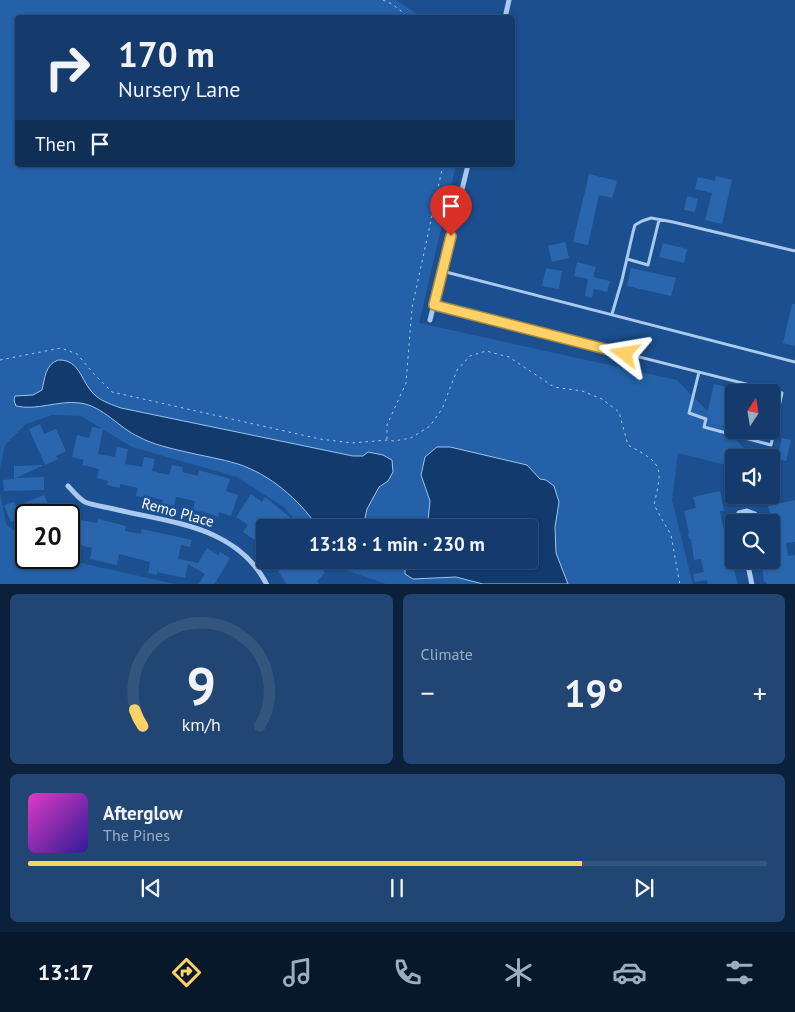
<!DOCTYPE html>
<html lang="en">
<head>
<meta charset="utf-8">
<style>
  body { margin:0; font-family:"PT Sans",sans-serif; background:#214673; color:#f1f3f6; height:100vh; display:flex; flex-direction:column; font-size:19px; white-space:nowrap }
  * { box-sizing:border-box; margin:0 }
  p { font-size:16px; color:#9dadc1 }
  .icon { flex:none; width:28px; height:28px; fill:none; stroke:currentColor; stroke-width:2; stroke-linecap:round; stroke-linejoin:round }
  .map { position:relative; height:584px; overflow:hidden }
  .sheet { display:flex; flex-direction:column; gap:10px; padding:10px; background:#0b203b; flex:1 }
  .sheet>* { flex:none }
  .top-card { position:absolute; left:15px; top:15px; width:500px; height:152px; border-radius:5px; box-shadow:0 1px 4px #0004,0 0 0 1px #33557e; background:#143b6b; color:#f1f3f6; overflow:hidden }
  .needle { width:32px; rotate:12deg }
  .controls { position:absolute; left:725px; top:384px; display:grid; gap:10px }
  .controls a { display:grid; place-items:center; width:55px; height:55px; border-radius:5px; background:#143b6b; box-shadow:0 1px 4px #0004,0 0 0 1px #33557e; font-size:25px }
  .speed { position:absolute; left:15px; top:504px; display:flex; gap:10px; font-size:25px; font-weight:700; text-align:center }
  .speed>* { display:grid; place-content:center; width:65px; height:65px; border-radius:50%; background:#143b6b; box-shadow:0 1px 4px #0004,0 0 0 1px #33557e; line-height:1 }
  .speed .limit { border:2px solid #111; border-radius:8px; background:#fff; color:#111 }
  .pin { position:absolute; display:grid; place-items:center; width:42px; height:42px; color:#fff; margin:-51px -21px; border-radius:50% 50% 50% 0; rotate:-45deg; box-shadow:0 0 5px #0007 }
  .pin .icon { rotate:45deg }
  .me { position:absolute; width:55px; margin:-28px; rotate:284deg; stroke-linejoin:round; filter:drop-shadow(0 0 4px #0008) }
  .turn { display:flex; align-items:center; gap:18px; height:105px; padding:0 20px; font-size:22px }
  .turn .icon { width:65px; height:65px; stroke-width:2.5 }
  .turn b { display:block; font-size:35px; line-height:42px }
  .then { display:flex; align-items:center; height:48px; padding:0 20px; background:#0003; gap:10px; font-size:19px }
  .big { font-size:38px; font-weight:700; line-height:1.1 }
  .sheet .card { flex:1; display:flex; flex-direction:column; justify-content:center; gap:8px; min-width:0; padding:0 18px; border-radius:8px; background:#214673 }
  .sheet .dial { align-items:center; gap:0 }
  .dial svg { height:130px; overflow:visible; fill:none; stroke:#33557e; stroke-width:7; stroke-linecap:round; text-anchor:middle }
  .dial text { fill:#f1f3f6; stroke:none }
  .song { display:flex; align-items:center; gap:15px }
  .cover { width:60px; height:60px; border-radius:8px; background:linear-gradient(135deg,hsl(310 70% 55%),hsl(250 70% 35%)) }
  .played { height:5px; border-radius:2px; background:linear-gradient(90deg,#ffd166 75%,#33557e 75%) }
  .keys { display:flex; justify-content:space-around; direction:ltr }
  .heat { display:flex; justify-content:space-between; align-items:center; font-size:28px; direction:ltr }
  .sheet .tiles { flex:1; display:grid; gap:10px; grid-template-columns:1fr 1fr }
  .card:last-child { grid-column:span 2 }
  .trip { position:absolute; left:256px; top:519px; width:282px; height:50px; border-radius:5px; background:#143b6b; box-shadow:0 1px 4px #0004,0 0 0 1px #33557e; font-weight:700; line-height:50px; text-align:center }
  .tabs { display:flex; height:80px; justify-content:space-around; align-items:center; background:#08182b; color:#9dadc1 }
  .tabs .icon { width:35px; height:35px }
  .tabs .on { color:#ffd166 }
  .tabs b { font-size:22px; color:#f1f3f6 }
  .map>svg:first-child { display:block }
</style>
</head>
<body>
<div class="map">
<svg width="795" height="585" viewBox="0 0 795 585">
  <rect width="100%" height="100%" fill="#1b4f8f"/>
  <!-- green -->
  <path fill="#2461a8" d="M0,0H396L422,17L18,18V165H456L419,323L677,380L753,457L734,458V467L678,453L672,500L693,585L386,584L328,564L325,560H530V528L300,527L285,508L237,477L132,447L81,416L52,415L26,424L5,445L0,468Z
    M0,492L6,524L26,540V558H59L175,584H0Z"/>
  <!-- water -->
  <path fill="#123a6d" stroke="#9cc4f0" d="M58,360C81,359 81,384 96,396C103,402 113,405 121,408L353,456H363L368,452L383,455L392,460L393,472L388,481L379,487L367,509L363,527H318C298,499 271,475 238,464C222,459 203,456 186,452C170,448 154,445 139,437C119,428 103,406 80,403C58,400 37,411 16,406L14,400L15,396L33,395L42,390C45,378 45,365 58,360Z
    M437,447H450L527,465L540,479L546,480L554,486L559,502L555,527L556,553L568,584H483L456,577L413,579L405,574V560H530V528L424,527L428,521L430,501L421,475L425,457Z"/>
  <!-- building -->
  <path fill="#2a66ad" d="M589,174L617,181L612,198L599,195L588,245L573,242Z
    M716,176L732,180L722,224L705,220L712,193L695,189L698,177L715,181Z
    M687,196L698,199L695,212L684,210Z
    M565,242L569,258L552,262L548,246Z
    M663,243L687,249L684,263L659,257Z
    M577,262L596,267L593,277L610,281L607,292L594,289L592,298L585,296L588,279L574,276Z
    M546,268L562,271L559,289L542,286Z
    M631,268L676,278L671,296L627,286Z
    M792,304H795V346L783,343Z
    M714,384L734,389V428L710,423L712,416L707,414Z
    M40,424L44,434L56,429L66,451L56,456L58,459L45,465L29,429Z
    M92,427L103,429L98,454L115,457L117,447L128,449L125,464L142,467L144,457L155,459L152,471L169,475L172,465L183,467L182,472L198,476L199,470L230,479L226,491L238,495L231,516L219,512L218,517L202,511V512L193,510L195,501L176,497L174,506L162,503L163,500L147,496L146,498L136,496L138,488L120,484V488L107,485L108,481L97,478L99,469L82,465L84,460L72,457L77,435L89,438Z
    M782,438L791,440L786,461L777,459Z
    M723,448L752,455L751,458H734V462L720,459Z
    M44,465L16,478L44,477V490L4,491L3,480L14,479V466Z
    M720,491L724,511H720L722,522L738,585H708L707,580L695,582L693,574L704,572L701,559L694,560L691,539H689L688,533H689L684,511L696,508L693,497Z
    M251,494L262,502L265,497L291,518L286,524L290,528H265V541L261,546L255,540L243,532L248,525L236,517Z
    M44,495L48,504L41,507L44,515H26L11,522L4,505L14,502L16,506Z
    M795,500V542L786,543L788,556L795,555V585H767L766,582H764L762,563H764V560H771V550L775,549L773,537H771V527H774L768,506Z
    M69,518L97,523L98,519L126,526L125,531L141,534L142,529L192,540L190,547L181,545L178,559L198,563L207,548L218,555L220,552L230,558L214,585H198L205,574L188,564L185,578L157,572V575L148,573L150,562L119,554L117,565L90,559L92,548L69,542Z
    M277,560H313L325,573L317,581L320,585H287L278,571L282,569Z"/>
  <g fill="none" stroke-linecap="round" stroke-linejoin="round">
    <!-- path -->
    <path stroke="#a9c9ee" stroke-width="1" stroke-dasharray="2.5 4" stroke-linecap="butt" d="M383,0L392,4L410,18
      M0,360L61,348L77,354L94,374L112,392L320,439L352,443L387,440L394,441L411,438L430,426L442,409L457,370L470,356L486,351L509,357L554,387L582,391L602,399L619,412L628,445C663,464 663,466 654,505L671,535L680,585
      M387,439V425L406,383L412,308L443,165"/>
    <!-- lane -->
    <path stroke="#a9c9ee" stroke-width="3" d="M627,259L648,265L659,220
      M442,271L795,362
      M434,305L782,393L771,445L704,427L706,419L689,413L699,372
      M612,314L622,280L633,232L635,225L642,221L651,218L673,222L795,251"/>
    <!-- street -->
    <path stroke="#a9c9ee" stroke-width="5" d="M505,18L509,0
      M430,320L468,165
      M68,486C73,491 79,499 85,502C94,506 108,507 118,510C174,523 238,527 267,585
      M734,522L739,513L747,511L755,514L759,522
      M747,560L752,585"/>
  </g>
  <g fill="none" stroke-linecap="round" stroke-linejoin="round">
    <!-- route casing -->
    <g stroke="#a68842" stroke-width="12">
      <path id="route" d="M451,236L434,305L625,354"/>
    </g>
    <!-- route -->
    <use href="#route" stroke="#ffd166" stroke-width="9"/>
  </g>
  <g text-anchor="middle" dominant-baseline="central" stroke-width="5" stroke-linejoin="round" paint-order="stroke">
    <!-- street labels -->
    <g font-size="15" fill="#fff" stroke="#1b4f8f">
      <text transform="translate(178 512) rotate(15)">Remo Place</text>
    </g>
  </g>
</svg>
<div class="controls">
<a><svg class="needle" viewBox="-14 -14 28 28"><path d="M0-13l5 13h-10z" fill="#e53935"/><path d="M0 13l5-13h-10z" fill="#9dadc1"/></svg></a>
<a><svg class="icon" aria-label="sound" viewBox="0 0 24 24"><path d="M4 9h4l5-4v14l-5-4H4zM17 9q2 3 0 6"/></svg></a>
<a><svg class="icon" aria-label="search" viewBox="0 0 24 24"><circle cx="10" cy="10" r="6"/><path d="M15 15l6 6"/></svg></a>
</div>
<div class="speed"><div class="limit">20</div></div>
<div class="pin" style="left:451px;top:236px;background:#d93025"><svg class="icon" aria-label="arrive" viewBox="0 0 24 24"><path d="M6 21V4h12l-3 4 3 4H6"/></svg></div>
<svg class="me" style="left:625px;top:354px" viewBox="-20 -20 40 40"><path d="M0-17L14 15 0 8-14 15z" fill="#ffd166" stroke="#fff" stroke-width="4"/></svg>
<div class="trip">13:18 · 1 min · 230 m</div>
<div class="top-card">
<div class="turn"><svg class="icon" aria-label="right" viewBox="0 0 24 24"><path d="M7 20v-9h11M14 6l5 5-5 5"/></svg><div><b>170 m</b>Nursery Lane</div></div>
<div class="then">Then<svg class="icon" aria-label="arrive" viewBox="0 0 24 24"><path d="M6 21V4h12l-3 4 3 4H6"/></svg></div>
</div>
</div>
<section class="sheet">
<div class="tiles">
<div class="card dial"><svg viewBox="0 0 100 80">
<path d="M14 69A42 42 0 1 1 86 69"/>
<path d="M14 69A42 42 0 0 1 9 59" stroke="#ffd166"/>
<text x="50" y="56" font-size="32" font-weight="700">9</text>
<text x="50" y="72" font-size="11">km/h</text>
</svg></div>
<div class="card"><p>Climate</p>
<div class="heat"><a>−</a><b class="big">19°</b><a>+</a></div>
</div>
<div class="card">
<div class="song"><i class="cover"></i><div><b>Afterglow</b><p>The Pines</p></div></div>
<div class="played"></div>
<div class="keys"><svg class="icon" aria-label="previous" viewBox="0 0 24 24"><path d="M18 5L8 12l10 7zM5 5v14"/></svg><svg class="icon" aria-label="pause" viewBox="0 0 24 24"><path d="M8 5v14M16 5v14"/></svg><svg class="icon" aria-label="next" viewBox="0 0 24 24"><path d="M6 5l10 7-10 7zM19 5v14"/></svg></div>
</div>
</div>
</section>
<nav class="tabs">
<b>13:17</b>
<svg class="icon on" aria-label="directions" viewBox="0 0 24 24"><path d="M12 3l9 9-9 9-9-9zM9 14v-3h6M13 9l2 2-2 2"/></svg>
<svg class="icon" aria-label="music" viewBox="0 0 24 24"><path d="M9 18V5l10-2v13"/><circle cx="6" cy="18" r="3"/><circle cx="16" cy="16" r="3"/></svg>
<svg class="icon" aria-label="phone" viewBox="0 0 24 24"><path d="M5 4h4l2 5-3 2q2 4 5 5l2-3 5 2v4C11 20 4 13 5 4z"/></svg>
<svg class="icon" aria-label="climate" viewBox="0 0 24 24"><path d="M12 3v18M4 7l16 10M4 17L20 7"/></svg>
<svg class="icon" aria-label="car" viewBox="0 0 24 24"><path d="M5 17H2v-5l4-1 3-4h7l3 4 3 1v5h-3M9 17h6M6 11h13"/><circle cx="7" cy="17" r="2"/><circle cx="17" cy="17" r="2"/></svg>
<svg class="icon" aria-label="filters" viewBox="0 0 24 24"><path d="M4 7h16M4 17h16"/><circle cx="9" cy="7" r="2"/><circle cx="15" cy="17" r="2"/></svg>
</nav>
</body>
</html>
